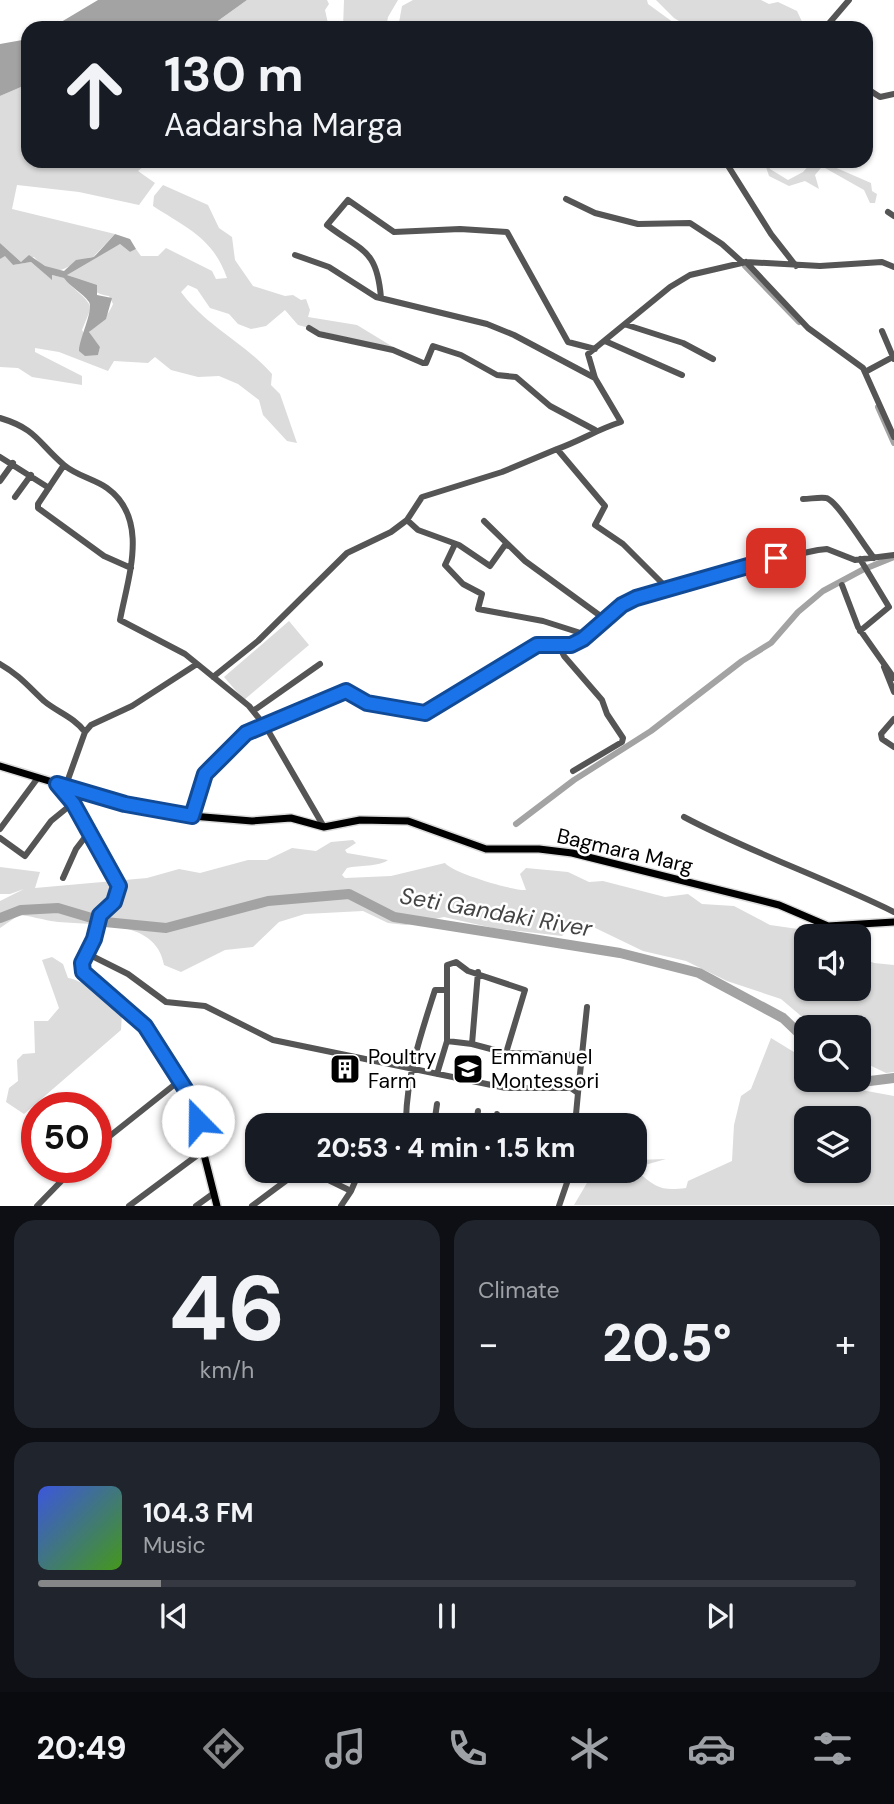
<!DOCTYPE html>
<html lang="en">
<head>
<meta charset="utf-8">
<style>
  body { margin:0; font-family:"DM Sans",sans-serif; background:#20242c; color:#f1f3f6; height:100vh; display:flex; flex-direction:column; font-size:26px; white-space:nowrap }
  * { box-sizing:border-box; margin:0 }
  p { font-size:23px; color:#9ea1a6 }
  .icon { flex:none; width:38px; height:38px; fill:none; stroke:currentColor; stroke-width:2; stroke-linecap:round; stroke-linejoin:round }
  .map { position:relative; height:1206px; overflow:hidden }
  .drawer { display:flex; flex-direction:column; gap:14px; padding:14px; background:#0d0f14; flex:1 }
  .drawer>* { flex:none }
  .guide { position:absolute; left:21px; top:21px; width:852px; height:147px; border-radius:21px; box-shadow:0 2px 5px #0004; background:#171b24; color:#f1f3f6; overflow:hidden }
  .buttons { position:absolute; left:794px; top:924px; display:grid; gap:14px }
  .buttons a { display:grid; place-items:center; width:77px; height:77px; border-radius:14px; background:#171b24; box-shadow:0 2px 5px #0004; font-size:35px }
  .speed { position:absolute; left:21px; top:1092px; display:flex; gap:14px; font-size:35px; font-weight:700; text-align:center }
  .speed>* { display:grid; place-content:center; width:91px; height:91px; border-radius:50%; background:#171b24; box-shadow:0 2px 5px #0004; line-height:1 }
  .speed .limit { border:10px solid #d22; background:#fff; color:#111 }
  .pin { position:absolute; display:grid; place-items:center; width:60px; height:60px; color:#fff; margin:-30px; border-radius:14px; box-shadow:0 4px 10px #0006 }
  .me { position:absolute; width:77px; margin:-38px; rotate:338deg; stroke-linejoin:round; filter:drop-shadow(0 0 5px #0008) }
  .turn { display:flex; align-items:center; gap:24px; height:147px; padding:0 28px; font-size:32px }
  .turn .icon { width:91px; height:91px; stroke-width:2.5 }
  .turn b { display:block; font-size:49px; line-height:60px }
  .big { font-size:52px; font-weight:800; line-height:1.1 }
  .drawer .tile { flex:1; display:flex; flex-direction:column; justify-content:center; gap:10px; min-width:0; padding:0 24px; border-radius:21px; background:#20242c }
  .drawer .dial { align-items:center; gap:0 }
  .dial b { font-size:91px; line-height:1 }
  .song { display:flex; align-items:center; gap:21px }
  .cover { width:84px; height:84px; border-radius:10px; background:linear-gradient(135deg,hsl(230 70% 55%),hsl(100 70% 35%)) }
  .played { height:7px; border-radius:4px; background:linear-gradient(90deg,#858687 15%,#363941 15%) }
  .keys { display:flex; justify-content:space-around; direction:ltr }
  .heat { display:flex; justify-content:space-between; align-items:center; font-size:38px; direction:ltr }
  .drawer .tiles { flex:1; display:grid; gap:14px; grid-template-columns:1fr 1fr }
  .tile:last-child { grid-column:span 2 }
  .trip { position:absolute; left:245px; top:1113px; width:402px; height:70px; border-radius:21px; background:#171b24; box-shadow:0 2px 5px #0004; font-weight:800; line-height:70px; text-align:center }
  .tab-bar { display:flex; height:112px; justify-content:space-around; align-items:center; background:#090b0e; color:#9ea1a6 }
  .tab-bar .icon { width:49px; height:49px }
  .tab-bar .active { color:#858687 }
  .tab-bar b { font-size:32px; color:#f1f3f6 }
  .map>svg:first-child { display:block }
</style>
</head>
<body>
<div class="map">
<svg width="894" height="1206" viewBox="0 0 894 1206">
  <rect width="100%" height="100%" fill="#fff"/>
  <!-- green -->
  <path fill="#dcdcdc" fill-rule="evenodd" d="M247,0H327L329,4L325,10L329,28H208Z
    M344,0H398L388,17L386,28H343Z
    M413,0H647L648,4L681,28H398L402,6Z
    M656,0H761L769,4L778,2L797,11L805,28H691L674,18Z
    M28,84V161H150L138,171L155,183L139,205L79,192L17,185L12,209L115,234L94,256L120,244L130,252L136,249L141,256H158L166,248L212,271L216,279L227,278C213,238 187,228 153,206L154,196L163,185L208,205L219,228L232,237L235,260L253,286L285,296L293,295L301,300L306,299L310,310L308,317L357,325L403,353L298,325L285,310L266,326L251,329L238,324L229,314L210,308L197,289L188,285L181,292C207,327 244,342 272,374L271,385L280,394L297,443L287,441L263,415L259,400L238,384L219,376L198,377L171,370L155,357L148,363L114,361L108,371L59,352L35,348V352L82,376V385L32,377L18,368L0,367V259L5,255L13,265L31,262L51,279L52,275L65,278C72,290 86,295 91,308L82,330L98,355L100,347L89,333C97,320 106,321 113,304L109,296C91,294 85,279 66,275L93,257C67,260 60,286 34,257L21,262L0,243V96Z
    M764,161H767L770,169L788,180L803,172L813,161H829L832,166L871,183L872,191L877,194L875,203H870L864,190L825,168H821L815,175L819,189L805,181L789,186L769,176Z
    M289,621L309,645L244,700L224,677Z
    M353,840L356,843L345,850L347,853L388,860C379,867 359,865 347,868L342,875L345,878L391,876L445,863C453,873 513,891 526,890L520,874L526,868L568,872L589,882L603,881L665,897L688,894L702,904L734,906L770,925L805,930L815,936H807V989H859V957L874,963L894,965V1072L886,1073L859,1060V1027H814L781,999L727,981L686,961L643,951L585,923H575L562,936L493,928L444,917L406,925L388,923L363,911L305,914L279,922L253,947L225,950L181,972L164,965C156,916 88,927 51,921C40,919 31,916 19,915L0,928V901L24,889L10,894H0V867L40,872L35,888L147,878L179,869L200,873L248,860H267L292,848L316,851L331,842Z
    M52,957L63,964L68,978C83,980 112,1001 122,1013L121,1030L24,1114L6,1102L9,1088L18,1081L17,1060L23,1054L35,1053L34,1021H48L59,1008L42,960Z
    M771,1038L807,1060V1080L894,1096V1205H574L594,1171H635V1160L666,1159L645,1165L639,1173C657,1188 662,1191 686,1188L688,1181L732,1161L734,1125L741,1096L751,1089ZM807,1118H859V1171H807Z"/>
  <!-- water -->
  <path fill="#a3a3a3" d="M98,0H247L208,28H51Z
    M28,39V84L0,96V44Z
    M115,234L130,239L136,249L130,252L120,244L67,275L97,285V295L112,298L106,319L89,332L100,347L98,355L85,356L79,351C79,339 94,310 89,302C82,292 71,288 64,278L52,275V280L31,262L13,265L5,256L0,259V243L21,262L29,255L45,266L64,271L76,260L94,257Z"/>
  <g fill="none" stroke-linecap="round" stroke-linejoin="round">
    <!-- canal -->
    <path stroke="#a3a3a3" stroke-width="6" d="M745,266L799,322
      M878,407L894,443
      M867,568L894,557
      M516,824L574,780L651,731L742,661L771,643L798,612L823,591L864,569"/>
    <!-- river -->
    <path stroke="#a3a3a3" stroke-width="10" d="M0,918L21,910L58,908L105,922L166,928L268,901L349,894L394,917L620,953L699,973L783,1018L807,1041
      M833,1080L846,1084L894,1078"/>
    <!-- major casing -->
    <g stroke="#dbdbdb" stroke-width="10">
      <path id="major" d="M0,766L125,804L192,816L252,821L291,818L324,827L360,820L408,821L486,849H539L572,853L779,905L828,926L894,922
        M58,784L73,803L119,886L114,902L100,915L94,939L82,963L83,972L145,1026L189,1095L217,1206"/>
    </g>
    <!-- minor -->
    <path stroke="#555" stroke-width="6" d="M825,28L849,0
      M866,88L880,97L894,94
      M725,161L771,234L796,266
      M566,199L595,213L638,224L690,223L722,244L742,262
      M888,212L894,216
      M295,255L329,267L376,297L487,324L514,335L595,378
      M746,262L808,328L863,368L894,437
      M381,298C377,248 362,252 327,225L348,200L394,232L460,229L507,232L568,342L595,349
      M627,325L683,343L713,359
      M309,328L319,334L393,350L423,363H426L433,346L461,355L497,375L516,377L550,406L595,430
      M882,331L894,359
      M605,341L682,375
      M865,372L893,357
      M0,418C37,429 38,443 64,465C77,476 94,479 107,488C150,519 128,577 120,620L185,654L249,706L266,727L324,827
      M0,457L49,488
      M64,465L38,504V508L104,556L131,568
      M0,481L13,463
      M15,497L31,475
      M803,499C810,499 819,497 826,498C836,499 864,546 874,558
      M484,521L525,561L606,620
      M455,544L445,565L463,584L482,594L478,609L543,621L587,635
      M509,546L505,545L490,566L459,545L418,530L407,520L422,497L502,472L557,449
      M842,585L858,627L894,678
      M668,589L623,544L595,525L605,506L557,449C580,441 598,429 621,422L595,378L588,354L670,287L690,275L746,262L820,266L882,262L894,267
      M860,631L889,607L860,559
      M559,646L564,656L602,700L607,714L623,738L622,742L573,771
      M0,664C18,674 29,687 44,701C57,712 74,717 85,732
      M884,667L894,692
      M213,677L258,641L347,553L391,532L407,520
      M253,711L320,664
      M894,719L881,734L882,739L894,747
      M66,785L85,732L91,725L132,706L197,664
      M192,816L205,774L246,733L346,691L367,703L426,713L537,645H571L583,639L622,605L636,598L741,566L818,550L827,549L855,560L894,555
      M684,817C752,853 825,878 894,912
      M0,829L37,779
      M0,838L25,856L51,821L73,803
      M63,878L76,849L89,832
      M88,954L128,974L166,1002L205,1006L273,1040L506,1088H571L578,1093L575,1125
      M478,972L472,1044L506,1053
      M447,1041L472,1044
      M437,1074L447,1041V965L456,962L468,971L525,990L506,1053L580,1055
      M578,1093L587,1007
      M434,1125L406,1120C407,1074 421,1034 435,990H447
      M434,1125L437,1104
      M476,1125L478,1111
      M495,1125L497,1114
      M96,1147L179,1081
      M310,1171L351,1191L341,1206
      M351,1191L357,1177
      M37,1206L75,1167
      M129,1206L203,1151
      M196,1206L214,1193
      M252,1206L299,1171
      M559,1206L571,1171"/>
    <!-- major -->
    <use href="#major" stroke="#000" stroke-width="7"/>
  </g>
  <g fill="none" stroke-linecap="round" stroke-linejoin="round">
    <!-- route casing -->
    <g stroke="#114b97" stroke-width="18">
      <path id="route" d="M198,1121L189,1095L145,1026L83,972L82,963L94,939L100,915L114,902L119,886L73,803L57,784L125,804L192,816L205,774L246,733L346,691L367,703L425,713L537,645H571L583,639L622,605L636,598L776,558"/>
    </g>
    <!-- route -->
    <use href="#route" stroke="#1a73e8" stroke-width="12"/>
  </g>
  <!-- icons -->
  <defs>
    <g id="building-square" transform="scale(1.575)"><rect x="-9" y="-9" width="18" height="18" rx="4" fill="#000" stroke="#fff"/><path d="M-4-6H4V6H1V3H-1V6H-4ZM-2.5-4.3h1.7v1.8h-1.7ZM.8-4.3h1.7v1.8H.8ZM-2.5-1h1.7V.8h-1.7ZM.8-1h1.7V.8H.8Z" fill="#fff"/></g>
    <g id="school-square" transform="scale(1.575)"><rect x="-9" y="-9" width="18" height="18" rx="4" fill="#000" stroke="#fff"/><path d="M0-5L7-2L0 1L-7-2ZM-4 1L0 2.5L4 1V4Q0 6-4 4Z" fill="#fff"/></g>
  </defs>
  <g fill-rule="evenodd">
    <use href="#building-square" x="345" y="1069"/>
    <use href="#school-square" x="468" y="1069"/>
  </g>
  <g text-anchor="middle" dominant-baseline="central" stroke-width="5" stroke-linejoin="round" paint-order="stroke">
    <!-- street labels -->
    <g font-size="21" fill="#000" stroke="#fff">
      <text transform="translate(625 851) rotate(13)">Bagmara Marg</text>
    </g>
    <!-- poi labels -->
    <g font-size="21" fill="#000" stroke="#fff" text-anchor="start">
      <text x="368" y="1057">Poultry<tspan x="368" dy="24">Farm</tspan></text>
      <text x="491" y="1057">Emmanuel<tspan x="491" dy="24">Montessori</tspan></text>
    </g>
    <!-- water labels -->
    <g font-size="23" font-style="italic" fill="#444" stroke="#fff">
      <text transform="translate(496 912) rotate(10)">Seti Gandaki River</text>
    </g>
  </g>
</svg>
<div class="buttons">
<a><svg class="icon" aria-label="sound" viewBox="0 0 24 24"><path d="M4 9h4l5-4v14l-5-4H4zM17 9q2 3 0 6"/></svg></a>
<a><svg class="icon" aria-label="search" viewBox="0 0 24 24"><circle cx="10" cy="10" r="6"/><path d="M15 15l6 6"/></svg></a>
<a><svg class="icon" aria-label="layers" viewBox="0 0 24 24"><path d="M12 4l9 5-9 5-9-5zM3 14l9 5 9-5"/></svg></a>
</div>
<div class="speed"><div class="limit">50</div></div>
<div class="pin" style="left:776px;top:558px;background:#d93025"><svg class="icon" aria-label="arrive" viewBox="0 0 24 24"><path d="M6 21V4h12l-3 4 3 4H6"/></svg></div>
<svg class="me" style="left:198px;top:1121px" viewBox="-20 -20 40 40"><circle r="19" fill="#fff"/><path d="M0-13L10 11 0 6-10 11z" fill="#1a73e8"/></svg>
<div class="trip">20:53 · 4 min · 1.5 km</div>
<div class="guide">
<div class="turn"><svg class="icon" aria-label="ahead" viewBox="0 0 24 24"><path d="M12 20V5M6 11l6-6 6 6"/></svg><div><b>130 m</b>Aadarsha Marga</div></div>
</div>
</div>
<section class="drawer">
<div class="tiles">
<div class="tile dial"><b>46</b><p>km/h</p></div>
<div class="tile"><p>Climate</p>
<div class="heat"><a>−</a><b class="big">20.5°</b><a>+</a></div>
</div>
<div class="tile">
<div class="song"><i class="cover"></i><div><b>104.3 FM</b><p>Music</p></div></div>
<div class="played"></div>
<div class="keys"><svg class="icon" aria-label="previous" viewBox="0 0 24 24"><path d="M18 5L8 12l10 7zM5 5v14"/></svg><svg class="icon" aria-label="pause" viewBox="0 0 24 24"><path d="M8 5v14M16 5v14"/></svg><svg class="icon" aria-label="next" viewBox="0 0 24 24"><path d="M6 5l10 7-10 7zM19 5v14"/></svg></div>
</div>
</div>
</section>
<nav class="tab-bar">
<b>20:49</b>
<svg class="icon active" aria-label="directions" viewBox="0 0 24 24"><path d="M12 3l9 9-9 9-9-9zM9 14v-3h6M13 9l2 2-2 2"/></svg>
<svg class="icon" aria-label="music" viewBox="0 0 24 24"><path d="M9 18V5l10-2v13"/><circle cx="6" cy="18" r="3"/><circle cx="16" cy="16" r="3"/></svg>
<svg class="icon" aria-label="phone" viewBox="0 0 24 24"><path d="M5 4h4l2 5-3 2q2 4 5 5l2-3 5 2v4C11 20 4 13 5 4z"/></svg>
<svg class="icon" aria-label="climate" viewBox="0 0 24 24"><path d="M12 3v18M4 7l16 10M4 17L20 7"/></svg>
<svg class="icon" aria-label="car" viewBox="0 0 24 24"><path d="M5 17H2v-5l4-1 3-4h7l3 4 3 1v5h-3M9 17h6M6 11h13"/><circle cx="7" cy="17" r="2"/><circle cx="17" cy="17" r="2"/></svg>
<svg class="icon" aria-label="filters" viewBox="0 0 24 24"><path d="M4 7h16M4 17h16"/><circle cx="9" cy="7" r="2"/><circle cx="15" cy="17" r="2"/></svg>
</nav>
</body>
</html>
